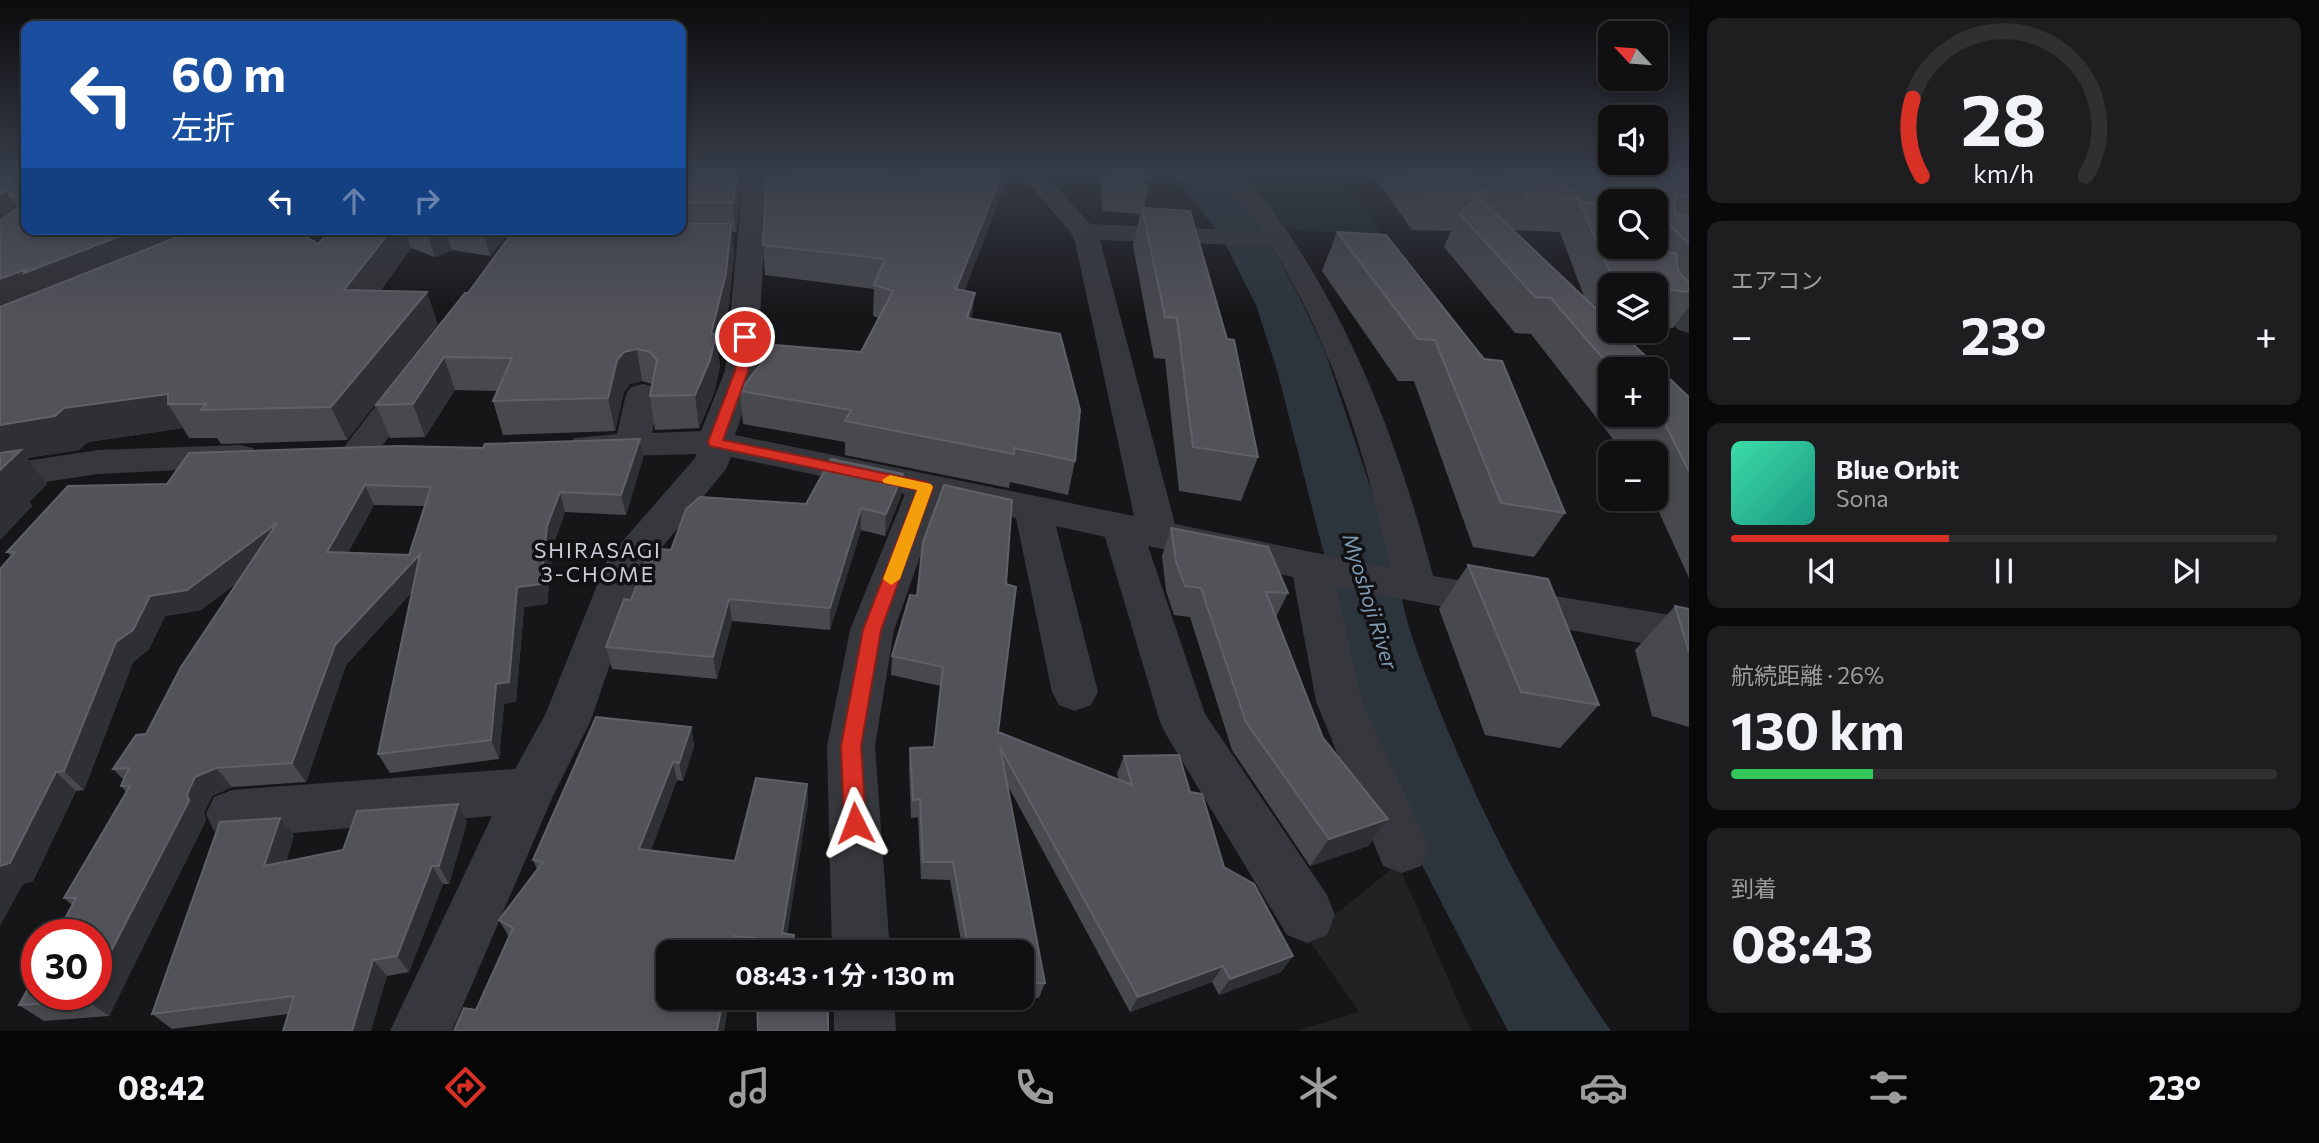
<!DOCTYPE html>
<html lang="ja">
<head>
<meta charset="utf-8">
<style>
  body { margin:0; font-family:Commissioner,"Noto Sans JP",sans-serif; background:#1e1e20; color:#f1f3f6; height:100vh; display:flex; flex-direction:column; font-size:26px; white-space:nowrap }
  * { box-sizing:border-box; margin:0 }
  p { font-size:23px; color:#9c9d9f }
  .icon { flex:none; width:38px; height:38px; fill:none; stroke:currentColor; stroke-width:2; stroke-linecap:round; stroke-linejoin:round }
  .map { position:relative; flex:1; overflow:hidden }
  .details { display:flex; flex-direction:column; gap:18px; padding:18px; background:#09090a; width:630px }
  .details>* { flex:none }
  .guide { position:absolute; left:21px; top:21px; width:665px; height:214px; border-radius:14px; box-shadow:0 4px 10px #0003,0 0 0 2px #303032; background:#1a4fa0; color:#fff; overflow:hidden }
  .needle { width:46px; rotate:296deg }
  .buttons { position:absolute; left:1598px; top:21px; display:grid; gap:14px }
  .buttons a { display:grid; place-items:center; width:70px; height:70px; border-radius:14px; background:#101012; box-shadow:0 4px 10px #0003,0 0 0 2px #303032; font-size:35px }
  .speed { position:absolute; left:21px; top:919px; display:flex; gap:14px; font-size:35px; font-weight:700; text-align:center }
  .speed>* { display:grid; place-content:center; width:91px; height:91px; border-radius:50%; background:#101012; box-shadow:0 4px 10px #0003,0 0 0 2px #303032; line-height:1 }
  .speed .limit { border:10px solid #d22; background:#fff; color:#111 }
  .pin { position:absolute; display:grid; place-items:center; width:60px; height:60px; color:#fff; margin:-30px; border:4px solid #fff; border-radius:50%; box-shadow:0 2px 7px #0007 }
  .me { position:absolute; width:77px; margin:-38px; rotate:357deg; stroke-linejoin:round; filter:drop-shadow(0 0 5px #0008) }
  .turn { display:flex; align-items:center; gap:24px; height:147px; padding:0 35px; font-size:32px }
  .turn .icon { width:91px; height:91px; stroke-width:2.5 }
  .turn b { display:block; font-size:49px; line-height:60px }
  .lanes { display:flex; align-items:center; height:66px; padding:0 35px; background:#0003; justify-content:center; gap:35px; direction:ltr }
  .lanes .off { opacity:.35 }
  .big { font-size:52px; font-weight:700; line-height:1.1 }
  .details .widget { flex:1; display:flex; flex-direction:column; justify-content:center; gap:10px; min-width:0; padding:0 24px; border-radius:14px; background:#1e1e20 }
  .details .dial { align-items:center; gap:0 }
  .dial svg { height:182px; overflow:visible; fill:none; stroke:#303032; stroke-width:7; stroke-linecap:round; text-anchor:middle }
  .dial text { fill:#f1f3f6; stroke:none }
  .song { display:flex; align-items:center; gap:21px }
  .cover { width:84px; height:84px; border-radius:10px; background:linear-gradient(135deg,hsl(160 70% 55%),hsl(170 70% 35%)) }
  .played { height:7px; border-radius:4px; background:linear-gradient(90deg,#d93025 40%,#303032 40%) }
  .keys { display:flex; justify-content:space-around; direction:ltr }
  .heat { display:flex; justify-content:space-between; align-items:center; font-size:38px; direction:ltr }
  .charge { height:10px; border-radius:5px; background:linear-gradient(90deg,#34c759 26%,#303032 0) }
  .trip { position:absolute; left:656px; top:940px; width:378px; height:70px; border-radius:14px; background:#101012; box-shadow:0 4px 10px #0003,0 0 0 2px #303032; font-weight:700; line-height:70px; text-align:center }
  .tab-bar { display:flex; height:112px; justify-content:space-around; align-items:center; background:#060607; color:#9c9d9f }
  .tab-bar .icon { width:49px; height:49px }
  .tab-bar .current { color:#d93025 }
  .tab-bar b { font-size:32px; color:#f1f3f6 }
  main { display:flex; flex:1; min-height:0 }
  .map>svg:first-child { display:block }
</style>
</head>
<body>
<main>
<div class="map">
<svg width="1689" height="1031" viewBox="0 0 1689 1031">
  <rect width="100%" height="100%" fill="#161618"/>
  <!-- built -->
  <path fill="#222225" d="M1398,864L1471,1031H1296L1359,1012L1307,937Z"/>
  <!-- green -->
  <path fill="#1e261f" d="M1241,171H1334L1379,227V235L1294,230L1284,225Z"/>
  <!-- water -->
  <path fill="#2c353c" d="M1171,171H1220C1263,228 1298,288 1326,354L1399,573C1401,615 1419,656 1434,696C1480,814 1539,927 1611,1031H1508L1423,867L1382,773L1347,666L1325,558L1277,370L1256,305L1222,237Z"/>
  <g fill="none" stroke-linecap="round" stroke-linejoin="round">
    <!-- minor -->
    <path fill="#37383d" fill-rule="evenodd" d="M744,171H768L757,371L735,435L1134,516L1075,242L1071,233L1018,171H1043L1090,224L1262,231L1217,171H1242C1339,288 1395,429 1433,576L1689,618V652L1336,587L1362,701L1429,848L1421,866L1402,873L1383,866L1316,701L1293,577L1148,546L1205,714L1327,895L1335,915L1327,935L1307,943L1287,935L1167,736L1160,722L1105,537L1056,526L1098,692L1091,705L1075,711L1059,705L1052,692L1016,518L940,501L894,630L875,746L890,952H832L827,746L850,630L905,494L731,457L726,469L641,573L591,720L552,798L452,1031H390L492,816L232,838L214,831L206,814L214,797L232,790L515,769L545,715L608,558L695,458L696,454L587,457L574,454L569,446L574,438L617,434L626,394L631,387L643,384L655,387L660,394L652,433L701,431L725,371ZM1100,240L1271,246C1332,343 1367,457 1390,568L1175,524Z
      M1656,279L1666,282L1689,306V333L1678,330L1656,305V285H1644Z
      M413,370L425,373L429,380L373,459L360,462L347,459L342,451L347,443L401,373Z
      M240,445L253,448L258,456L253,464L240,467L98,474L0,489V465L98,450Z
      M834,998H894L896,1031H834Z"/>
    <!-- rail -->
    <path stroke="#4a4c52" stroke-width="3.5" stroke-dasharray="6 4.5" stroke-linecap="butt" d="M285,241L314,229"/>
  </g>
  <!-- wall -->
  <path fill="#47494d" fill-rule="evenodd" d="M0,171H26L318,244L332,229H513L490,256L452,250L435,257L411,248L380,291L438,324L347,440L221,444L217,438H189L183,428L88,442L79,450L27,458L47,484L29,502L32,506L0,540Z
    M681,171H744L736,232H732L734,254L729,305L718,352L720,366L714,393L699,428L655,430L650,396L652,384L642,381L630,384L624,392L615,431L503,435L493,401L497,391L455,390L425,437L390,438L376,405L468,293L681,229Z
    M769,171H1003L1006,182L964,291L972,319L1075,461L1068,495L1010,482L1009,488L845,455V442L743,424L740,391L861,352L879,318L873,316L874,289L765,275L763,245Z
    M1100,171H1150L1151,178L1144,208L1258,457L1241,501L1179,491L1165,359L1154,358L1133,246L1140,214L1102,211Z
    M1370,171H1689V306L1673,328L1656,326V285H1610V321H1608L1689,397V578L1653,499H1656V453H1632L1628,444L1616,443L1531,334L1515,333L1444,247L1451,231L1412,230ZM1610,201H1656V247H1610ZM1512,230L1560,232L1585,299ZM1610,369H1656V415H1610Z
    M1337,232L1386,235L1565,513L1534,557L1473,547L1414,381H1398L1322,271Z
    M640,439L643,458L626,515L565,512L553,546L547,604L524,607L516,701L504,704L499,759L390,773L378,754L412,592L346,665L306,782L232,787L212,796L204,813L206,820L109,1016L44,1021L19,1005L72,905L64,898L126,792L121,786L124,780L113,769L146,734L238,582L201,610L165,616L149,649L133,662L84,790L76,791L33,881L23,884L11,556L7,552L167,484L483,448ZM374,505L424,506L409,555L348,552Z
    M903,474L901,496L885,536L861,530L830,630L732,621L717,679L612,669L606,647L631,600L671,550L806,504Z
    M1171,528L1288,593L1276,617L1323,738L1388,819L1368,846L1310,866L1232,750L1190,617L1174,615L1166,591L1162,556Z
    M1468,565L1599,705L1560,748L1485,735L1439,609Z
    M1006,584L998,732L1119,780L1117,774L1124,756L1190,792L1224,867L1293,956L1281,972L1219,995L1212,982L1130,1012L1008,786L1045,983L1039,998L972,1002L971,998H1022V952H963L950,880L921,879L918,817L911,818L909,767L910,748L934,747L941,686L891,675L892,656L917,596Z
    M1675,606L1689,609V727L1652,716L1635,650Z
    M691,727L694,746L683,781L677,780L651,850L735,861L807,784L808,802L787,934L794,935L795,952H668V998H729L724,1031L476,1010L509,937L499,920L537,869L533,860Z
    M467,822L449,884H443L409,972L387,976L288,1014L172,1029L152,1014L294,835L286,862Z"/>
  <!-- shaded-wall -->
  <path fill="#2f3033" d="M738,171H744L736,232L733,203Z
    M1003,171H1008L1006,182L953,321L956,289Z
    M6,191L25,220L0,235V194Z
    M731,224L734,254L729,305L718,352L720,366L714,393L699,428L695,395L711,334Z
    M138,229H228L0,319V279Z
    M392,229H405L411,248L357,321L344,290Z
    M426,229H445L452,250L435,257Z
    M483,229H513L490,256Z
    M427,292L438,324L347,440L331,407Z
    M975,293L971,325L967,318Z
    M637,349L642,381L630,384L624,392L615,431L608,398L617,360L624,352Z
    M444,357L455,390L425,437L413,404Z
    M168,394V404L183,428L88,442L79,450L27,458L47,484L29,502L32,506L0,540V425L64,408Z
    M640,439L643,458L626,515L621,495Z
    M903,474L901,496L885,536L886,514Z
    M365,485L374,505L338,572L327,552Z
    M560,492L565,512L553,546L547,604L524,607L516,701L504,704L499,759L491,740L496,684L517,587L547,526Z
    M861,508V530L830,630V608Z
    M277,523L288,543L201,610L165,616L149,649L133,662L84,790L64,771L116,642L150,596Z
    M420,554L429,573L346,665L306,782L292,763L335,645Z
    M729,599L732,621L717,679L713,657Z
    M691,727L694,746L683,781L679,763Z
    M673,762L677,780L645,867L639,849Z
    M216,768L232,787L212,796L204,813L206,820L109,1016L86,1000L89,994H96V980L195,777Z
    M56,772L76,791L33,881L23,884L0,926V866Z
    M807,784L808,802L784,950L782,933Z
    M458,804L467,822L449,884L439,866Z
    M280,818L294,835L279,883L264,866Z
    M1388,819L1368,846L1310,866L1329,839Z
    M432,866L443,884L409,972L397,956Z
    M794,935L795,952H791Z
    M733,936L736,952H730Z
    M1293,956L1281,972L1219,995L1230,979Z
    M373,960L387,976L371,1031H352Z
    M1223,966L1212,982L1130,1012L1138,997Z
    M723,998H729L724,1031H717Z
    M785,998H789L786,1019L784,1004Z"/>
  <!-- building -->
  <path fill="#525359" stroke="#5f6168" stroke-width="2" fill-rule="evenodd" d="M10,171H26V201L25,197H10V191H6L0,194V177H10Z
    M681,171H738L733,203H681Z
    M917,171H1003L956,289L975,293L967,318L1060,334L1080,410L1075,461L1014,448V454L845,421L851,410L740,391L775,345L861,352L893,291L874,285L885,259L763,245L767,172L878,173L904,181L915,178Z
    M1109,171H1150L1151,178L1109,175Z
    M1406,171H1465L1489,195L1475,194L1610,322V331H1619L1689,397V471L1656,406V369H1612L1551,298L1535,297L1459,213L1477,198L1427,197Z
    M1500,171H1546L1583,202L1610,207V247H1653L1658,252L1676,253L1678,271L1689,283V292L1656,288V285L1625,284L1610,272L1578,199L1528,197Z
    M1584,171H1689V197L1675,195V214L1689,216V244L1656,212V201H1632L1631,190L1603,186Z
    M26,202V229H138L24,273L27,269L0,279V221Z
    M1142,208L1190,211L1227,339L1234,340L1258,457L1193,447L1177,318L1165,317Z
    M681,224H731L726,273L711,334H716L710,360L695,395L650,396L657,360L650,352L637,349L624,352L617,360L608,398L493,401L512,358L444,357L413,404L376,405L465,293H468L515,229H681Z
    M198,229H294L318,244L332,229H392L344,290L427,292L331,407L201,410L206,404H168V394L64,408L55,416L0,425V307Z
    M1337,232L1386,235L1484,359L1502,361L1565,513L1501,503L1435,340L1418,339Z
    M640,439L621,495L560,492L547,526L541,584L517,587L509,682L496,684L491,740L378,754L420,554L335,645L292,763L216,768L195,777L187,794L189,801L96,980V934H57L76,898H64L130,786H121L129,768L113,769L136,735L146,734L181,667L277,523L187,590L150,596L133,630L116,642L64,771L56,772L10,863L0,866V569L15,552H7L68,486L167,484L189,453L399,446L483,448L485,444ZM365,485L431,487L409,555L327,552Z
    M21,450L0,470V453Z
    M831,459L903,474L886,514L861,508L830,608L729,599L713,657L606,647L624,599L631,600L650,548L671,550L686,509L700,497L806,504Z
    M944,485L1012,500L1006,584L1016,587L998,732L1132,785L1124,756L1179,755L1190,792L1202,794L1224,867L1254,884L1293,956L1230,979L1223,966L1138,997L1000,747L1045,983L1022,984V952H969L953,862H923L920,799L913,800L910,748L934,747L943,667L892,656L910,595L917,596L923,542Z
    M1171,528L1268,547L1288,593L1266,592L1323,738L1388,819L1329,839L1246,722L1201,588L1185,586L1176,562Z
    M1468,565L1548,579L1599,705L1521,692Z
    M1675,606L1689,609V652Z
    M596,717L691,727L679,763L673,762L639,849L735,861L756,778L807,784L782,933L794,935L791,952H756L755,938L733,936L730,952H668V998H723L717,1031H454L464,1008L476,1010L513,928L499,920L543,862L533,860Z
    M458,804L439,866H432L397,956L373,960L352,1031H283L294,996L152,1014L220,822L280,818L264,866L343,850L357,811Z
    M37,972V994H89L86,1000L19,1005Z
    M757,998H785L784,1004L828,1010V1031H758Z"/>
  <!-- sky -->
  <linearGradient id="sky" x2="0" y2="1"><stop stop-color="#0c0c0d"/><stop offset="0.54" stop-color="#363c48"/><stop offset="1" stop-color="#363c48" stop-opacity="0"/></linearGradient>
  <rect width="1689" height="315" fill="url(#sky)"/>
  <!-- route -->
  <path fill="#d93025" stroke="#8d1f18" stroke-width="2" d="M745,333L751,337L748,371L723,440L926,482L933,487L881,630L861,746L866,823L863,830L855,833L847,830L844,823L841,746L863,630L917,490L710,446L708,442L735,371L739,337Z"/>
  <!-- slow -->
  <path fill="#f59e0b" d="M890,475L931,484L933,487L900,579L891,585L883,579L917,490L884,483L882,480Z"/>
  <g text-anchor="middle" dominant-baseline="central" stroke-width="7" stroke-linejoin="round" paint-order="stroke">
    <!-- neighbourhood labels -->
    <g font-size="21" letter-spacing="2" fill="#c9ccd4" stroke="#111113">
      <text x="598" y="549">SHIRASAGI<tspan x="598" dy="24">3-CHOME</tspan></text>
    </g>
    <!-- water labels -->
    <g font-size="21" font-style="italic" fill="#7f9bb3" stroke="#111113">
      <text transform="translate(1371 601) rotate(73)">Myoshoji River</text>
    </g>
  </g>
</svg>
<div class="buttons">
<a><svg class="needle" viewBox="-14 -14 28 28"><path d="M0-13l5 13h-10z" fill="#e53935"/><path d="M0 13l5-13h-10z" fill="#9c9d9f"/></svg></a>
<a><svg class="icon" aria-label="sound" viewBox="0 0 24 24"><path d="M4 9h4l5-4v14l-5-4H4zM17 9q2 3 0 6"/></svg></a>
<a><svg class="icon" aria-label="search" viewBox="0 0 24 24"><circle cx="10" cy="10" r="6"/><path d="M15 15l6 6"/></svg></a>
<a><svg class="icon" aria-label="layers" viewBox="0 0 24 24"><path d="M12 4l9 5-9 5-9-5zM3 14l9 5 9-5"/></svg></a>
<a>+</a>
<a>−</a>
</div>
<div class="speed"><div class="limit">30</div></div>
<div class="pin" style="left:745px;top:337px;background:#d93025"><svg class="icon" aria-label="arrive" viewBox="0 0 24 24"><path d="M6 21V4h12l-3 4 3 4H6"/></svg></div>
<svg class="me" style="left:855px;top:823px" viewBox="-20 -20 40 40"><path d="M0-17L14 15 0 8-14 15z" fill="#d93025" stroke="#fff" stroke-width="4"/></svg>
<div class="trip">08:43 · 1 分 · 130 m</div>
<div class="guide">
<div class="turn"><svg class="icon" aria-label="left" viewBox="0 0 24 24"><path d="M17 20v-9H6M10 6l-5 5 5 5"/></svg><div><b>60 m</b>左折</div></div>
<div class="lanes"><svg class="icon" aria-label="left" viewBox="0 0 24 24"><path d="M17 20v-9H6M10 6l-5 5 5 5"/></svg><svg class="icon off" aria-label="ahead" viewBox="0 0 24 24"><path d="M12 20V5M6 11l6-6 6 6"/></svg><svg class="icon off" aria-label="right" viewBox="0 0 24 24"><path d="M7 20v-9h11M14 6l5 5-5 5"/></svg></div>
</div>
</div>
<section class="details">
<div class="widget dial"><svg viewBox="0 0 100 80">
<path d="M14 69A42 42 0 1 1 86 69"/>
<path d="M14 69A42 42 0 0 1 10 35" stroke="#d93025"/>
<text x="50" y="56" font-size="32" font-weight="700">28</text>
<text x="50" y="72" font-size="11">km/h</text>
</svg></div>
<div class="widget"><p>エアコン</p>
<div class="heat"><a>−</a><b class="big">23°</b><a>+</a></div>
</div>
<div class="widget">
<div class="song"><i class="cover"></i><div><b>Blue Orbit</b><p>Sona</p></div></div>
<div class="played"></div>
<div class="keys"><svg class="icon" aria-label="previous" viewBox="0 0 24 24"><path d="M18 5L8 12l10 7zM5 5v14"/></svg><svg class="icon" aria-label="pause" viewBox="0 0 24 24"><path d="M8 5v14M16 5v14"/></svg><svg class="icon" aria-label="next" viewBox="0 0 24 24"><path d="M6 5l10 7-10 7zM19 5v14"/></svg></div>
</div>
<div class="widget"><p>航続距離 · 26%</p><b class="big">130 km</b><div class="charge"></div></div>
<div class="widget"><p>到着</p><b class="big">08:43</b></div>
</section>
</main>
<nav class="tab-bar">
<b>08:42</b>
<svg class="icon current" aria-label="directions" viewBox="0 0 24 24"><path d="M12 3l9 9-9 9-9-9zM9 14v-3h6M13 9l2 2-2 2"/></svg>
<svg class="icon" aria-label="music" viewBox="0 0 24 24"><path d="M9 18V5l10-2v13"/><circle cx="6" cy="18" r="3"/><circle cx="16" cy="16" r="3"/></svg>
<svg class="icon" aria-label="phone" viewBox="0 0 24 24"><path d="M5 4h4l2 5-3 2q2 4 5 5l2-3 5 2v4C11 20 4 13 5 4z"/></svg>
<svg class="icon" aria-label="climate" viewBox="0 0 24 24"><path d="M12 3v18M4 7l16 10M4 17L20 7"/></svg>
<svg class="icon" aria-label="car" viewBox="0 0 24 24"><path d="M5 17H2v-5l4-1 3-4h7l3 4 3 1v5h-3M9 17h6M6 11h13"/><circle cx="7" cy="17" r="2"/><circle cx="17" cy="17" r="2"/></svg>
<svg class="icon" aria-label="filters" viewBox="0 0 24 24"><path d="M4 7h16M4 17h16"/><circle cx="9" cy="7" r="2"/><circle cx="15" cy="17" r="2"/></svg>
<b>23°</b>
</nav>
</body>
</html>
